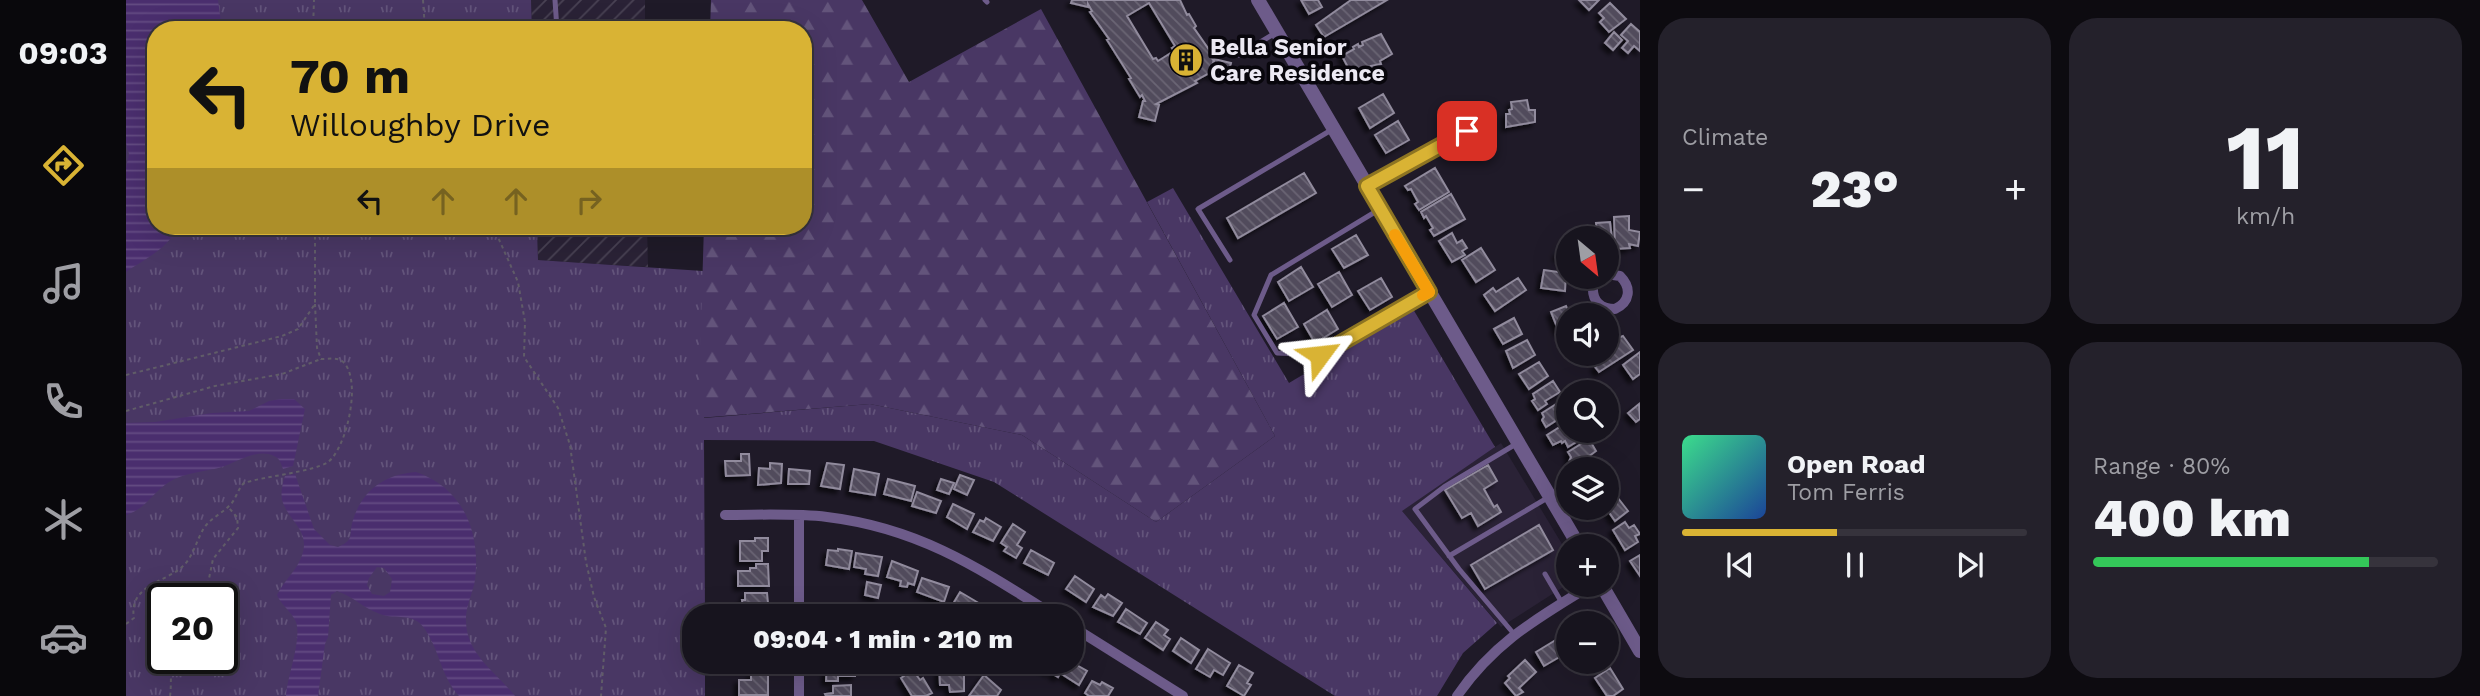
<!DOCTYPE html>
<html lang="en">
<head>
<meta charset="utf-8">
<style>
  body { margin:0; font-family:"Work Sans",sans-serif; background:#24212b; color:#f1f3f6; height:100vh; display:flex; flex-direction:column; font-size:26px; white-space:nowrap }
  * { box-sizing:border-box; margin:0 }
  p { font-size:23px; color:#9e9ea4 }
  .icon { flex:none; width:38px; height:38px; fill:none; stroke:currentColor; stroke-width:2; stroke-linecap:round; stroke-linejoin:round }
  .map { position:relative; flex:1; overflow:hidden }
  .drawer { display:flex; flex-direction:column; gap:18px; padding:18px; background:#0d0b10; width:840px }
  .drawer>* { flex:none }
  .guide { position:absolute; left:21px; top:21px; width:665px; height:214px; border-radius:28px; box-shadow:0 7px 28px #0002,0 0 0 2px #36333c; background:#d9b334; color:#111; overflow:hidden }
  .needle { width:46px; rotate:151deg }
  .fabs { position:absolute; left:1430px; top:226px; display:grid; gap:14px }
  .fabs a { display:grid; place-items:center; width:63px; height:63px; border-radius:50%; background:#17141e; box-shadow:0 7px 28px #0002,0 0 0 2px #36333c; font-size:35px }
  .speed { position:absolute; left:21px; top:583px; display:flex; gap:14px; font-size:35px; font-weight:700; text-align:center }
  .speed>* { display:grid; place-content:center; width:91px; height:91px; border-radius:50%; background:#17141e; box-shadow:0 7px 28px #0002,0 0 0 2px #36333c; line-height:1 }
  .speed .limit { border:4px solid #111; border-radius:10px; background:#fff; color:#111 }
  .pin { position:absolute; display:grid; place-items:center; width:60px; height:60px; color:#fff; margin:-30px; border-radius:14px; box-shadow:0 4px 10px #0006 }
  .me { position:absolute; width:77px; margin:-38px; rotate:60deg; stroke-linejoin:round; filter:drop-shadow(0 0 5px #0008) }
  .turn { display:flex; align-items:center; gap:24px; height:147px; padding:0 28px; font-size:32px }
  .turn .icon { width:91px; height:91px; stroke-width:2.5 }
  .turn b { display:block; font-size:49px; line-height:60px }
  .lanes { display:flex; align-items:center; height:66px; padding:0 28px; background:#0003; justify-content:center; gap:35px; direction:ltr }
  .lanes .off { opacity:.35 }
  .big { font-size:52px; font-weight:800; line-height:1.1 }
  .drawer .card { flex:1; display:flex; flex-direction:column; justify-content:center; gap:10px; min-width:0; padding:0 24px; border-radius:28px; background:#24212b }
  .drawer .dial { align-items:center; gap:0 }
  .dial b { font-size:91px; line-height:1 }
  .song { display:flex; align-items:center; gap:21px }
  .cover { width:84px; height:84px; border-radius:10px; background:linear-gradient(135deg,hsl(150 70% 55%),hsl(220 70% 35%)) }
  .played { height:7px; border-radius:4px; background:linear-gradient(90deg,#d9b334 45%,#36333c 45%) }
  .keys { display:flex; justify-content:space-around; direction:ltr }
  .heat { display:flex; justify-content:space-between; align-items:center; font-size:38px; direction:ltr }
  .charge { height:10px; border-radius:5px; background:linear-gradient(90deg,#34c759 80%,#36333c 0) }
  .drawer .tiles { flex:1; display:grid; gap:18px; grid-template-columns:repeat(2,1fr) }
  .trip { position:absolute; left:556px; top:604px; width:402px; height:70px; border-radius:28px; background:#17141e; box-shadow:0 7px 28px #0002,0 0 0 2px #36333c; font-weight:800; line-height:70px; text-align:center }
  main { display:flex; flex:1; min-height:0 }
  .tab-bar { display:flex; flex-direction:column; width:126px; justify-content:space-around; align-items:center; background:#09080c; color:#9e9ea4 }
  .tab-bar .icon { width:49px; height:49px }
  .tab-bar .active { color:#d9b334 }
  .tab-bar b { font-size:32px; color:#f1f3f6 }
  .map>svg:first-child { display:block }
</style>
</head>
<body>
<main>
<nav class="tab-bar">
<b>09:03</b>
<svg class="icon active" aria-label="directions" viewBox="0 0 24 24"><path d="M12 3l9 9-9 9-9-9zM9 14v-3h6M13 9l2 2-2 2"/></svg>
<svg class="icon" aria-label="music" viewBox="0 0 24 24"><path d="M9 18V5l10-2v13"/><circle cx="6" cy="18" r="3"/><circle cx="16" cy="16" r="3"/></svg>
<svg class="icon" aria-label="phone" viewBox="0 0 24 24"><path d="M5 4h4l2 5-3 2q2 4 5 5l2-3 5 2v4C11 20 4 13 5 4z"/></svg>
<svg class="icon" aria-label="climate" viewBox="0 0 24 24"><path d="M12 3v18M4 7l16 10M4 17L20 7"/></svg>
<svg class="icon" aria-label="car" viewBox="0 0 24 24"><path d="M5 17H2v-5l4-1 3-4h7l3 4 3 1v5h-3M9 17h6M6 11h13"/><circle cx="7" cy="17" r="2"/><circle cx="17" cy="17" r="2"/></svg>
</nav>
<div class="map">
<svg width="1514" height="696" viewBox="0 0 1514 696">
  <defs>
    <pattern id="industrial-furrows" width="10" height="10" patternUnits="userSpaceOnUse" patternTransform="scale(1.75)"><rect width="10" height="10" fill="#2a2236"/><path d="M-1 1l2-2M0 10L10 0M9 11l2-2" fill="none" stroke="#494254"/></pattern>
    <pattern id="grass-tufts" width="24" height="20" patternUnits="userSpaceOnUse" patternTransform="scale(1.75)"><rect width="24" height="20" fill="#493764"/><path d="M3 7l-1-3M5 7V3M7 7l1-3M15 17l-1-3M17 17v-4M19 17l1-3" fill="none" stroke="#63547b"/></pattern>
    <pattern id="forest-firs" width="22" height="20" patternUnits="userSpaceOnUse" patternTransform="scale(1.75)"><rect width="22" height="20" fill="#493764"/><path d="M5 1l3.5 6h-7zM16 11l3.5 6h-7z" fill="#63547b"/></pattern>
    <pattern id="water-rules" width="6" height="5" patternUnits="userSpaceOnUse" patternTransform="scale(1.75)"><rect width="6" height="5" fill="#4a2e6e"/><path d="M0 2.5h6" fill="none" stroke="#644c83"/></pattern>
    <pattern id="building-back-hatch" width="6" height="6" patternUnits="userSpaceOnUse" patternTransform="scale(1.75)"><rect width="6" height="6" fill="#514b5c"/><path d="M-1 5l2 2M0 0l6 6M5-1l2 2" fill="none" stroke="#6a6574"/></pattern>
    <filter id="shadow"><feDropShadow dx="-4" dy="4" stdDeviation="2" flood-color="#0009"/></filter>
  </defs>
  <rect width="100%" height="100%" fill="#1f1a28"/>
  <!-- built -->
  <path fill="#2a2236" d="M1375,443L1442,554V584L1375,627L1275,510Z"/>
  <!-- industrial -->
  <path fill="url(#industrial-furrows)" d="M405,0H519V30H406Z
    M411,226H521L522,267L412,260Z"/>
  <!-- grass -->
  <path fill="url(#grass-tufts)" fill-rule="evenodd" d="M0,0H405L406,30H30V226H411L412,260L577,271L578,418L744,404L896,435L1030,522L1149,436L1021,202L1047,188L1163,383L1287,309L1369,447L1276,511L1371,623L1337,653L1311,696H1209L868,482L748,441L578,440L579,616H569V662H579V696H0ZM37,598H96V658H37Z"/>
  <!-- forest -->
  <path fill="url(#forest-firs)" d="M585,0H736L783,82L915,9L1149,436L1030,522L896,435L744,404L572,418L578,226H677V30H584Z"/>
  <!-- water -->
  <path fill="url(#water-rules)" fill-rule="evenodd" d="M0,0H92L96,30H30V226H52C42,249 20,258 0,272V168L3,154L0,143Z
    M155,399H168L179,409L167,466L157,469C155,464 154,458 148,456C131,448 111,462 96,467C79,472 59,472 43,482C27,492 20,509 0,515V423L29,422L86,413L123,411L143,401Z
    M290,472C337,488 355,532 349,580C347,593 339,607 340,622C341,655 371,673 389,696H333C314,675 314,650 298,628C287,612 270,620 254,614C237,608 228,597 211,591L205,595L202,637L199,644L192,696H160C161,677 176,640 170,622C166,612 155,605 151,595C157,582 170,571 175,558C186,532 164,522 157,503C154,495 156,485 159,476L169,474L188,529L204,545L212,547C230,539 222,535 227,520C236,490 260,474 290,472ZM251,567L258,568L266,579L264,592L258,596L246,594L241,585L243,578Z"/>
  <!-- building -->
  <path fill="url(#building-back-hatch)" stroke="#918b9d" stroke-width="2" fill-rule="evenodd" filter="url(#shadow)" d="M946,0H1054L1061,15L1063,14L1070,26L1068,28L1086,54L1084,56L1088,61L1085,72L1069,81L1071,83L1030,104L1033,105L1029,121L1013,117L1017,101H1019L1016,95L1014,97L1003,79L1005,78L981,40L983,39L964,12L966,11L962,4V7L945,3ZM1023,3L1049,46L1046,48L1048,51L1032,61L1030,58L1027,59L1001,16Z
    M1175,0H1192L1196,7L1183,14Z
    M1225,0H1261L1198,37L1190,25Z
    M1453,0H1473L1463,10Z
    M1484,3L1500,19L1483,32L1474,22L1478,18L1473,13Z
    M1505,24L1514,32V51L1508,46L1502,53L1496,48L1502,41L1495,35Z
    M1488,32L1496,40L1487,50L1479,43Z
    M1255,34L1266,54L1254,61L1255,64L1245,66L1247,69L1241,72L1240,69L1227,77L1216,56L1228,49L1227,47L1232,44L1233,47L1237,45L1236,42Z
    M1088,59L1105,63L1101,79L1084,75Z
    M1257,94L1268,113L1244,128L1233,108Z
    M1401,100L1403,110H1409V122L1380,127V114H1384L1383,110L1386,109L1385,102Z
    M1272,121L1283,140L1260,153L1249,135Z
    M1309,168L1323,192L1293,210L1289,204L1292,202L1285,189L1282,190L1279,186Z
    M1178,173L1190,193L1112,238L1101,218Z
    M1325,194L1339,219L1308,236L1304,230L1307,228L1300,216L1298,218L1295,212Z
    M1503,216V230L1514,232L1512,246L1503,244L1504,248L1489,249L1488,217Z
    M1484,222L1487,248L1480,249V238H1458L1457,236L1471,232L1470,223Z
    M1326,233L1331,243L1336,240L1341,248L1336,251L1339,255L1326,262L1313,241Z
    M1230,235L1242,255L1218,268L1206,249Z
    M1442,243V266L1431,255Z
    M1355,248L1369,270L1350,282L1336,260Z
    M1175,267L1187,287L1163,301L1152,282Z
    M1418,270L1440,273L1439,291L1415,288Z
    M1213,272L1226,295L1206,307L1192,284Z
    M1255,278L1266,297L1244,310L1232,291Z
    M1392,278L1400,290L1369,311L1358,295L1367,288L1370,292Z
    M1158,303L1172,327L1151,339L1137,316Z
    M1440,306L1444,315L1442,328L1433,332L1425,312Z
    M1201,310L1212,329L1189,343L1178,324Z
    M1388,318L1396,334L1377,344L1368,329Z
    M1497,336L1507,350L1473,372L1469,367L1478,360L1474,354H1480V349L1486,345L1484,341Z
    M1401,340L1409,355L1387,368L1380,351Z
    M1514,352V374L1507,379L1497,365Z
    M1413,362L1422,376L1403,389L1393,374Z
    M1427,381L1434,392L1419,401L1421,404L1412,410L1406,401L1409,399L1407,394Z
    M1438,399L1442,405V413L1420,427L1416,420L1418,417L1416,413Z
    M1513,404L1514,419L1510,422L1502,413Z
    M1437,425L1443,435L1446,432L1452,441L1442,447L1439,441L1436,443L1435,441L1427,445L1421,435Z
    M1463,439L1470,451L1447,468L1443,462L1445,457L1442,452Z
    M615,454H623L624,475L600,476L599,461H615Z
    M1476,460L1485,473L1480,476V469H1462Z
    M644,463L656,464L655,483L632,485L633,468L644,469Z
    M701,463L718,465L714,489L695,486Z
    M1362,465L1371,481L1358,489L1368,507L1371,505L1375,512L1352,526L1345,513L1336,518L1319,490Z
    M663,469L684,471L683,484H662Z
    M728,469L753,474L749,495L724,491Z
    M834,475L848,480L841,495L828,489Z
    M762,479L789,486L785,501L758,494Z
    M815,479L828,483L823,494L811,490Z
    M1485,489L1502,511L1489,521L1480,508V492Z
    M791,492L815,501L810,513L786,506Z
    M827,504L848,514L841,529L821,517Z
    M860,518L875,527L867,541L847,532L854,520L858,522Z
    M1499,522L1503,528L1508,525L1514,534L1509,536L1512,542L1499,550L1487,530Z
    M887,524L899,532L891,545L896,548L890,558L878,551L881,547L875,543Z
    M1413,525L1427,550L1359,589L1345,565Z
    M629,538H642V551H636V561H614V541H629Z
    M712,549L726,551L723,569L700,565L702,550L712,551Z
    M905,550L928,563L922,575L898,563Z
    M730,553L756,557L752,576L739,574L740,569L728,567Z
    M1514,555V576L1504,561Z
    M766,561L792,571L788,585L782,583L781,587L774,586L775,581L761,577Z
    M630,564H642L643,586H612V571H624V568H630Z
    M949,576L968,589L960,602L940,589Z
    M796,578L823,587L818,602L791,592Z
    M741,582L755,585L752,598L739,595Z
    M834,592L856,605L850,616L839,612L836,616H833L827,612L830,606L827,604Z
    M619,593H641L642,603H636V614L620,615V609H617L616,600H619Z
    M982,594L996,603L987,616L967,607L975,595L979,598Z
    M713,606L733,607V616H700H712Z
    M1000,609L1021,623L1014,634L992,622Z
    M1030,622L1042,630L1038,635L1044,639L1037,650L1019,638Z
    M1055,638L1073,650L1065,663L1047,651Z
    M1433,638L1442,652L1418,666L1410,652Z
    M1082,649L1104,663L1097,675L1088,670L1084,677L1070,669Z
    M1399,660L1410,672L1393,688L1397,692L1390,696L1379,683L1384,678L1382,676Z
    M615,662H636V669L614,668Z
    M701,662H729V676H712V681H700Z
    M834,662V671H838V691L824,692L823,685H814L813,663Z
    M907,662H930L923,672Z
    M934,662H945L961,671L953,685L934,673L932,677L927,674Z
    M1113,665L1127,673L1121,683L1125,685L1118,696L1101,686Z
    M1484,668L1497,689L1487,696H1481L1469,678Z
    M787,670L794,680L797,678L806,693L800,696H786L775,678Z
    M625,674H642V695H613V680H625Z
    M858,675L875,690L871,696H843Z
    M966,681L974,685L976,682L987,688L982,696H963L959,693Z
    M725,685V696H700L699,694L707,693V686Z"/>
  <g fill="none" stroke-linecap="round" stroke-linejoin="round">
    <!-- path -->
    <path stroke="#605c68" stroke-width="2" stroke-dasharray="3.5 3.5" stroke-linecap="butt" d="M297,0L299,30
      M187,30L188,0
      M367,226L392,282L399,322L398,357L432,408L444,445L460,562L468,597L480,628L475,696
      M0,375L156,336L172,329L189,304V226
      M0,411L89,386L156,374L195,359
      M79,598L87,559L112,528L111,517L103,508
      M0,624L8,618C2,585 41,582 57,566C67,557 71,539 78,528C85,518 95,514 103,506C110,500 111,490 118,483C139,476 187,472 202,462C221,448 237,377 216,361C210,357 202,359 195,359L191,348L189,304
      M44,696C46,683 43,669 49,658"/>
    <!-- service -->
    <path stroke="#6d5b8a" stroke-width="5" d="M429,0L431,30
      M859,0L861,2
      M1113,55L1151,32
      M1254,209L1145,275L1128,315L1151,353L1193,355L1303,292
      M1104,260L1072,209L1207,129
      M1323,556L1423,497
      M1419,574L1436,603
      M1388,634L1333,569L1289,509L1318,487L1390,444"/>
    <!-- minor -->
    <path stroke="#6d5b8a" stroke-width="10" d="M1241,186L1341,131
      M1475,276L1467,287C1466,301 1475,309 1489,309C1504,302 1506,288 1494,276L1480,274
      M599,515C633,515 668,513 701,517C793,528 853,568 929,616
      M673,515V616
      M947,627L1057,696
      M673,662V696
      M1331,696C1369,641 1412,618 1467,584"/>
    <!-- tertiary -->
    <path stroke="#6d5b8a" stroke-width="14" d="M1132,0L1453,546
      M1475,584L1514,651"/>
  </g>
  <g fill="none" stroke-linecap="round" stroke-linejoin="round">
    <!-- route casing -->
    <g stroke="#8d7422" stroke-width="18">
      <path id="route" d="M1194,355L1303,292L1241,186L1341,131"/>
    </g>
    <!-- route -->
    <use href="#route" stroke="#d9b334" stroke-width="12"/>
    <!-- slow -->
    <path stroke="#f59e0b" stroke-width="12" d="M1269,235L1303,292L1297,295"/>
  </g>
  <!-- icons -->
  <defs>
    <g id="building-disc" transform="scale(1.75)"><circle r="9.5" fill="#d9b334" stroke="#08060c"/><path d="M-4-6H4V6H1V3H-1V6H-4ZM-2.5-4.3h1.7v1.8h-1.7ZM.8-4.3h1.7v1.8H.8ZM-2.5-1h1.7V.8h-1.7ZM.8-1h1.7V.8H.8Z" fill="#111"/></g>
  </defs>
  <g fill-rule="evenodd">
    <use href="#building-disc" x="1060" y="60"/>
  </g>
  <g text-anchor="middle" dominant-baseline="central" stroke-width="7" stroke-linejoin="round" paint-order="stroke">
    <!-- poi labels -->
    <g font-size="23" font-weight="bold" fill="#ece9f3" stroke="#08060c" text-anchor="start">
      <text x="1084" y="47">Bella Senior<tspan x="1084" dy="26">Care Residence</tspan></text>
    </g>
  </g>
</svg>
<div class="fabs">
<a><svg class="needle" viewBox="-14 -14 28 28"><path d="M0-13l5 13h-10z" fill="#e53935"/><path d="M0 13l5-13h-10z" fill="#9e9ea4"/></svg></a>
<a><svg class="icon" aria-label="sound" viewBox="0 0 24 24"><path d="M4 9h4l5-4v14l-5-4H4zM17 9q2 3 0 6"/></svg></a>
<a><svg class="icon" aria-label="search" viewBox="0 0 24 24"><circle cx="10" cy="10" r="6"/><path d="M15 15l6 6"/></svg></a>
<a><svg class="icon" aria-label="layers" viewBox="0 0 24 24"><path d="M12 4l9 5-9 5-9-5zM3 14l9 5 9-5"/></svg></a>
<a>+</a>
<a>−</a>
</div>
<div class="speed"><div class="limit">20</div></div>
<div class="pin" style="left:1341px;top:131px;background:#d93025"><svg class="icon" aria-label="arrive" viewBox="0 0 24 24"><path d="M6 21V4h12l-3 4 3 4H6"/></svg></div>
<svg class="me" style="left:1194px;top:355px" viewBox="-20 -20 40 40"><path d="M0-17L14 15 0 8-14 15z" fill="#d9b334" stroke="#fff" stroke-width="4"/></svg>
<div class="trip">09:04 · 1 min · 210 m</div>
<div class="guide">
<div class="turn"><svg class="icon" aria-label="left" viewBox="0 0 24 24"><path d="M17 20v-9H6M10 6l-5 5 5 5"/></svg><div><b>70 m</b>Willoughby Drive</div></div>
<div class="lanes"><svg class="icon" aria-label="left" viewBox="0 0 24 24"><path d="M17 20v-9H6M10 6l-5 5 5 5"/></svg><svg class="icon off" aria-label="ahead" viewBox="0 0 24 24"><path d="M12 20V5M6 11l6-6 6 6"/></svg><svg class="icon off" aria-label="ahead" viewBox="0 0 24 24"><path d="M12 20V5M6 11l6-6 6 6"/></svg><svg class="icon off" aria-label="right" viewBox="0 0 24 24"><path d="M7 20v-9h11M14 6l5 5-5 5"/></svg></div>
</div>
</div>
<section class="drawer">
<div class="tiles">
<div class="card"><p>Climate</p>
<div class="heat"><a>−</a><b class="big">23°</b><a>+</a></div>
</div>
<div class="card dial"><b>11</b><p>km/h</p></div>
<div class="card">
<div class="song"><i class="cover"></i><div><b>Open Road</b><p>Tom Ferris</p></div></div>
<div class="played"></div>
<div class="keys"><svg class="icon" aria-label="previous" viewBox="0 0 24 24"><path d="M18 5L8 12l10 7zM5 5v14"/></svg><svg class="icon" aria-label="pause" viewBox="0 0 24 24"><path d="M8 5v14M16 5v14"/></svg><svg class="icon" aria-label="next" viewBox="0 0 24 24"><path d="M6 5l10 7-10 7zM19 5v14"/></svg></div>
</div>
<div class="card"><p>Range · 80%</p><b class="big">400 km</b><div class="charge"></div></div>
</div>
</section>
</main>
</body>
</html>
